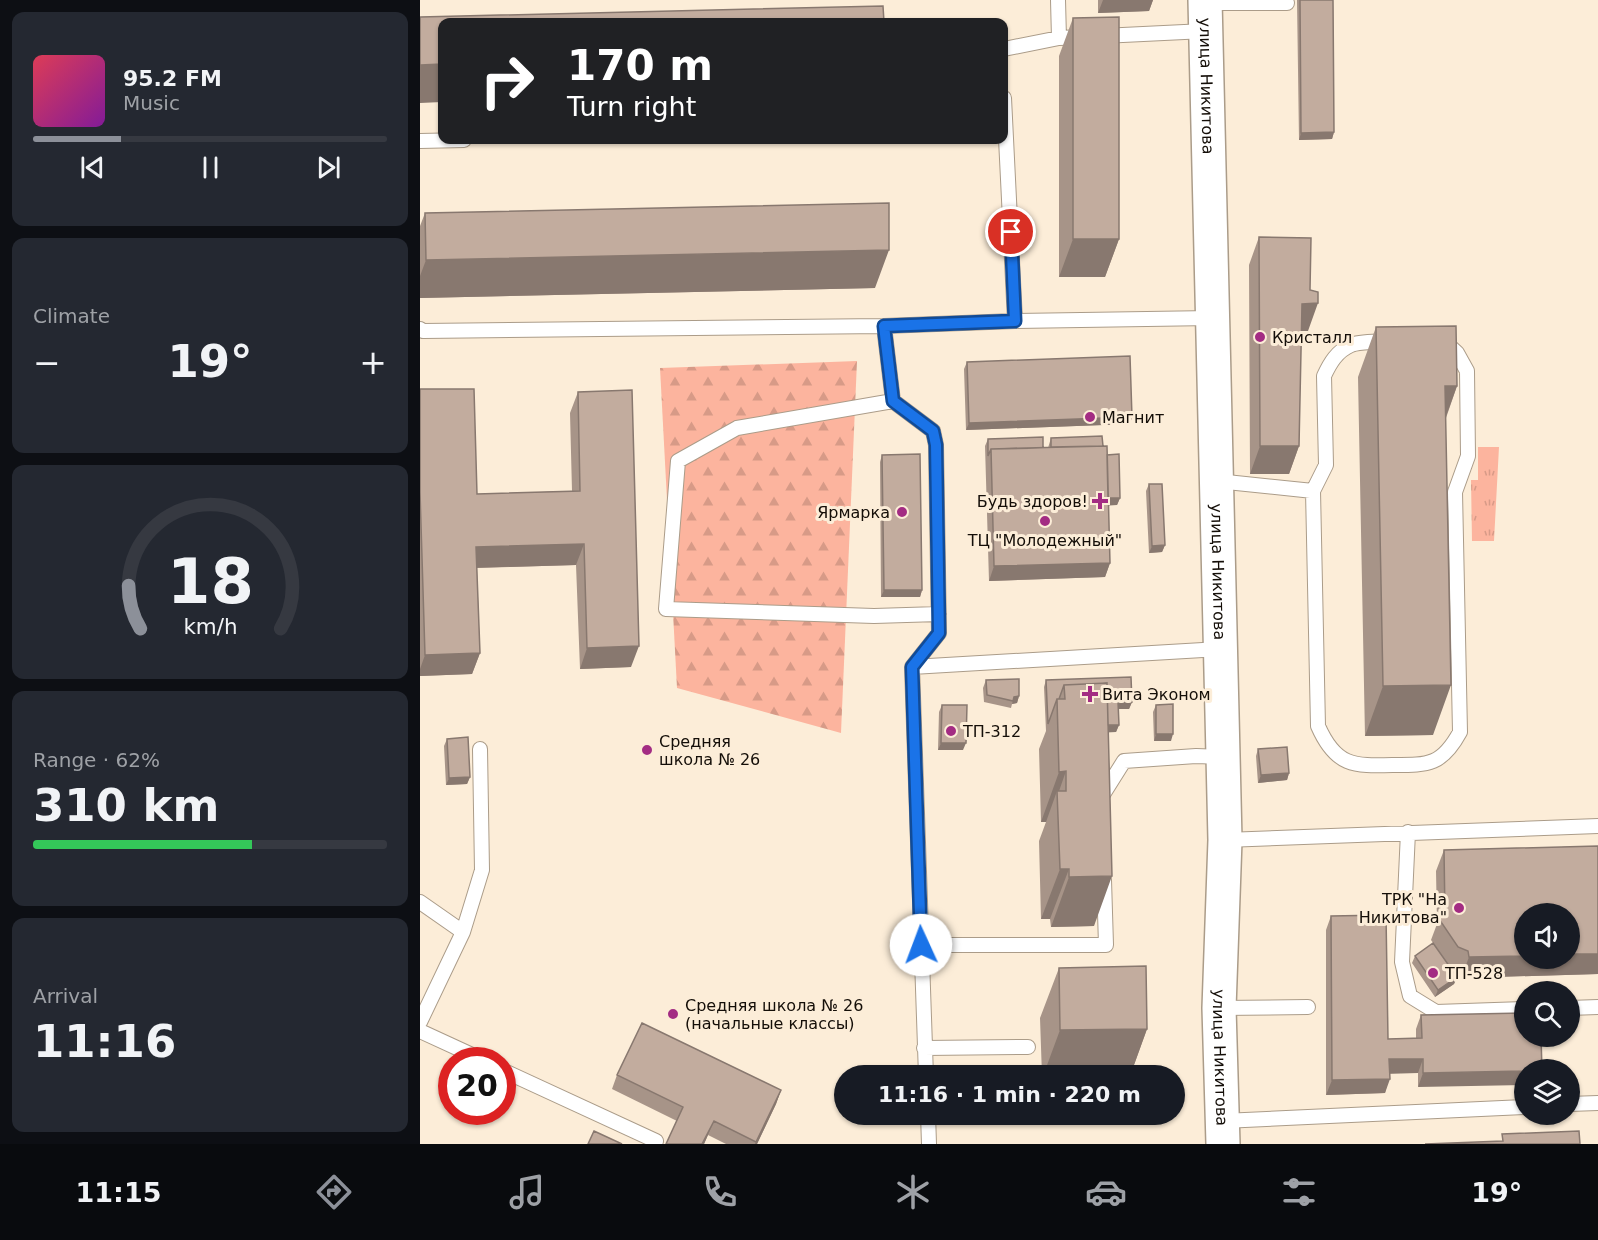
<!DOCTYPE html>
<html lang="en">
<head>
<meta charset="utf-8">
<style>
  body { margin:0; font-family:"DejaVu Sans",sans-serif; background:#242831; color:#f1f3f6; height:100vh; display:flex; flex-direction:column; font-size:22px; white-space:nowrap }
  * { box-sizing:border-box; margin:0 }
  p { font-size:20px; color:#9ea1a6 }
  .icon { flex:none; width:33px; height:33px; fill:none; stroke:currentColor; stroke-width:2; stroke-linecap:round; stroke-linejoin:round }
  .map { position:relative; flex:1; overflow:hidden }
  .sheet { display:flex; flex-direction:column; gap:12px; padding:12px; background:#0d0f14; width:420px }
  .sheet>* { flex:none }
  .top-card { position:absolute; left:18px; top:18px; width:570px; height:126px; border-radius:12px; box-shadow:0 2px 4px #0004; background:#202124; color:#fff; overflow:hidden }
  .tools { position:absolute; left:1094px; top:903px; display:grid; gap:12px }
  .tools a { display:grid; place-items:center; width:66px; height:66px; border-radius:50%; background:#171b24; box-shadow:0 2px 4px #0004; font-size:30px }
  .speed { position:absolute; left:18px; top:1047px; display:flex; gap:12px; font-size:30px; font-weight:700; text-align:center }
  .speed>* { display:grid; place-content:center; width:78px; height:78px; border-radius:50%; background:#171b24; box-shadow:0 2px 4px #0004; line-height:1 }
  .speed .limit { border:9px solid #d22; background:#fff; color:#111 }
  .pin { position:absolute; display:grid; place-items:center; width:51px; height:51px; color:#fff; margin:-26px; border:3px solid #fff; border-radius:50%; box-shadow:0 2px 6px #0007 }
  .me { position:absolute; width:66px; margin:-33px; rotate:358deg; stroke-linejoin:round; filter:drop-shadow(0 0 4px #0008) }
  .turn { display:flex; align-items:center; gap:21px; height:126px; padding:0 30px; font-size:27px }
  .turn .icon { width:78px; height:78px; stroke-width:2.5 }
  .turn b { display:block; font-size:42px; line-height:51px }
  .big { font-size:45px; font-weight:600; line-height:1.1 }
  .sheet .tile { flex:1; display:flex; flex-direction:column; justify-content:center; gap:9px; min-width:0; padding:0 21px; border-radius:12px; background:#242831 }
  .sheet .dial { align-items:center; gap:0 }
  .dial svg { height:156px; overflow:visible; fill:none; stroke:#363941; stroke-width:7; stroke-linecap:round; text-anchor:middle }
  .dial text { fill:#f1f3f6; stroke:none }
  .song { display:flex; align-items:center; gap:18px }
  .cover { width:72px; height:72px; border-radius:9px; background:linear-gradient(135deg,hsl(350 70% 55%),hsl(290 70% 35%)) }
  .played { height:6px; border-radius:3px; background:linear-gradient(90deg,#8c9099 25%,#363941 25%) }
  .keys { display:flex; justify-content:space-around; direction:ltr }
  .heat { display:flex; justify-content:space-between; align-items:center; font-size:33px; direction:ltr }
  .charge { height:9px; border-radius:4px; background:linear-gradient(90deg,#34c759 62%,#363941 0) }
  .trip { position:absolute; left:414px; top:1065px; width:351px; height:60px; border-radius:30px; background:#171b24; box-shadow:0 2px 4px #0004; font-weight:600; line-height:60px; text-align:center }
  .dock { display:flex; height:96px; justify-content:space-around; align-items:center; background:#090b0e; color:#9ea1a6 }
  .dock .icon { width:42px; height:42px }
  .dock .on { color:#8c9099 }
  .dock b { font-size:27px; color:#f1f3f6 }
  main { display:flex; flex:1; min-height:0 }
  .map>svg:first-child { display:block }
</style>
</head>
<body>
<main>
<section class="sheet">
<div class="tile">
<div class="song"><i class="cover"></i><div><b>95.2 FM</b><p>Music</p></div></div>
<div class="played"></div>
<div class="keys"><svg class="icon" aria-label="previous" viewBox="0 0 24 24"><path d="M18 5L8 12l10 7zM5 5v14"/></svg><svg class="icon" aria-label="pause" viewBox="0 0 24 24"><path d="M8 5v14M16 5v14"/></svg><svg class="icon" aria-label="next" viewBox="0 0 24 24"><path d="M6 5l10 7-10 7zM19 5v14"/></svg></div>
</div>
<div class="tile"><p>Climate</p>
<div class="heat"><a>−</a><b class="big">19°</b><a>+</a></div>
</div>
<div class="tile dial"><svg viewBox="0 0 100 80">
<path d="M14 69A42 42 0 1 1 86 69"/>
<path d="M14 69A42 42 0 0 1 8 47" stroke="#8c9099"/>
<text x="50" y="56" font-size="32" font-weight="700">18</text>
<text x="50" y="72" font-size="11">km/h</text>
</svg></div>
<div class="tile"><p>Range · 62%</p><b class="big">310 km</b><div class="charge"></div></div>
<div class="tile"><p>Arrival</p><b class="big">11:16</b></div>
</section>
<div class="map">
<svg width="1178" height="1144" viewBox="0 0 1178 1144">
  <defs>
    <pattern id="forest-firs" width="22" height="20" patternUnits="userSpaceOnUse" patternTransform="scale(1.5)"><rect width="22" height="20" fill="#fcb49e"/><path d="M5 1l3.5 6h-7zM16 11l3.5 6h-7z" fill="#d79a87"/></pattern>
    <pattern id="park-tufts" width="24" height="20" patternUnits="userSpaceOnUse" patternTransform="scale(1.5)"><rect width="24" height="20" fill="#fcb49e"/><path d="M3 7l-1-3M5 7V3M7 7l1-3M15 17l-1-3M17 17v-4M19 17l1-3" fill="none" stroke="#d79a87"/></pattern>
  </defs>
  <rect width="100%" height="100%" fill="#fcedd8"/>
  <!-- forest -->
  <path fill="url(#forest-firs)" d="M437,361L421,733L257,688L240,368Z"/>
  <!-- park -->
  <path fill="url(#park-tufts)" d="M1058,447H1079L1074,541H1052L1051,480H1058Z"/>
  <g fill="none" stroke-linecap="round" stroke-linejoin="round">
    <!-- lane casing -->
    <g stroke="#ab9c89" stroke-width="16">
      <path id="lane" d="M638,0L639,38
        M785,3H867
        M682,36L785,31
        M584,49L639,38L663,37
        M584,98L595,321
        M0,141L44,140
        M464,326L473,401L513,431L516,445L519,633L492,667L506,1076
        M0,329L3,331L464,326L595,321L792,318
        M1024,341L1037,353L1047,371L1048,456L1035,492L1040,732C1022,765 1009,765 974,765C934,766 916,767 898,726L893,491L906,465L904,376C910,363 917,351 931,345C943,339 1006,342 1024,341Z
        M473,401L317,428L258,461L246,609L454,616L519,614
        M797,481L893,491
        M492,667L800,649
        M682,801V796L704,761L776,756L803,757
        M988,832L982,962L990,996L1016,1012L1104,1009
        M805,840L1178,826
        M0,902L43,932
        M501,945H686L684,880
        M799,1008L888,1007
        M1149,1008L1178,1007
        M0,1022L43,932L62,870L60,749
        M0,1031L63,1060
        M504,1048L608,1047
        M82,1070L236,1141
        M1149,1104L1178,1103
        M508,1114L509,1144
        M803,1121L1104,1107"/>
    </g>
    <!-- secondary casing -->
    <g stroke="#ab9c89" stroke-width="36">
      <g id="secondary">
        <path id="s1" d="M785,0L805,840L799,1008L803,1144"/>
      </g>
    </g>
    <!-- lane -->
    <use href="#lane" stroke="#fff" stroke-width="14"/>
    <!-- secondary -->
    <use href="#secondary" stroke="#fff" stroke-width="33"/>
  </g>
  <!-- wall -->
  <path fill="#a79488" d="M678,0H733L729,11L678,13Z
    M877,0H913L914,132L912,139L879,140Z
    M653,18L699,239L685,277H639V56Z
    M5,213L455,288L0,298V226Z
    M839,237L888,331H881L879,446L869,474H830L829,265Z
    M956,327L1037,386L1026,418L1013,735L945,736L938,377Z
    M547,362L712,417L710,424L546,430L544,369Z
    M0,389L57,494L152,491L150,413L158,392L211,667L160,669L156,565L57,568L60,653L52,674L0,676Z
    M631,438L683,446L687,455L700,498L697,505H688L690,563L685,577L569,581L565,446L568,439L623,448H628Z
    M462,455L502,590L500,597H461L460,462Z
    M729,484L745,545L742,552L729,553L726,491Z
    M566,680L599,696L597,703L592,704L591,708L564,702L563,688Z
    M626,680L712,702L709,709H698L699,725L696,732H688L674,926L631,927L630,919H621L619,841L626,822H621L619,749L626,731L624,687Z
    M522,705L543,750H518L519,712Z
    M736,705L751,741H734L733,712Z
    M27,739L50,777L47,784L26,785L24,746Z
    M838,749L869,773L867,780L838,783L836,756Z
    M1178,846V974L1041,978L1040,972L1030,968L1037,977L1034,984L1015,997L992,963L995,956L1019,951L1011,940L1017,924L1016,871L1024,850Z
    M911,916L968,1039L996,1038V1029L1001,1015L1104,1013L998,1087V1073H970L965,1093L906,1095V930Z
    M639,968L727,1029L710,1076H622L620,1018Z
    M197,1075L361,1090L356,1104L337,1144H306L288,1135L284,1144H246L257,1121L192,1089Z"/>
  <!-- shaded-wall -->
  <path fill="#88786f" d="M683,0H733L729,11L678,13Z
    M22,64V102L0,103V65Z
    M914,132L912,139L879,140L881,133Z
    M653,239H699L685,277H639Z
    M469,250L455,288L0,298V276L6,260Z
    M898,303L888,331H872L882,304Z
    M1025,386H1037L1019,436Z
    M712,417L710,424L546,430L549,423Z
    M840,446H879L869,474H830Z
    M684,498H700L697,505L682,506Z
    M164,544L156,565L49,568L56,547Z
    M745,545L742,552L729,553L732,546Z
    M690,563L685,577L569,581L574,566Z
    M464,590H502L500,597H461Z
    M219,646L211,667L160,669L167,648Z
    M60,653L52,674L0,676V669L5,655Z
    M1031,685L1013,735L945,736L963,686Z
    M599,696L597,703L592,704L594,697Z
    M698,702H712L709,709H696Z
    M699,725L696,732L638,735V727Z
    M736,734H753L751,741H734Z
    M521,743H546L543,750H518Z
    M646,771L638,794L637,791L626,822H621L639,772Z
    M869,773L867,780L838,783L841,775Z
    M50,777L47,784L26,785L29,778Z
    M640,869H649L630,919H621Z
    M692,876L674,926L631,927L649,877Z
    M1149,954H1178V974L1041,978L1049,957L1104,956V958H1149Z
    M1037,977L1034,984L1015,997L1018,990Z
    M727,1029L710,1076H623L640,1030Z
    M969,1059H1003L998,1073L964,1074Z
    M1104,1071V1085L998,1087L1003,1073Z
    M970,1079L965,1093L906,1095L912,1080Z
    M361,1090L356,1104L337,1144H335Z
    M294,1121L284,1144H282Z"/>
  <!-- building -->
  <path fill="#c2ac9e" stroke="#88786f" stroke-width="1.5" d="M880,0H913L914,132L881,133Z
    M463,6L464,22H22V64L0,65V17Z
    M699,17V239H653V18Z
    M469,203V250L6,260L5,213Z
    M839,237L891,238L890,290L898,292V303L882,304L879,446H840Z
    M1036,326L1037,386H1025L1031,685L963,686L956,327Z
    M710,356L712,417L549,423L547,362Z
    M0,389H54L57,494L160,491L158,392L212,390L219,646L167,648L164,544L56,547L60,653L5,655L0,492Z
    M682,436L683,446L631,447V438Z
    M623,437V448L571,449L568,456V439Z
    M687,446L690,563L574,566L571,449Z
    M500,454L502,590H464L462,455Z
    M699,454L700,498H688L687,455Z
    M729,484H742L745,545L732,546Z
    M711,677L712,702H698L699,725H688L687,683L644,685L639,699H637L628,724L626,680Z
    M599,679V696L594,697L593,701L567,695L566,680Z
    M687,683L692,876L649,877V869H640L637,791H646V771L639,772L637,699H645L644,685Z
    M753,704V734H736V705Z
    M522,705H547L546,743H521Z
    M48,737L50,777L29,778L27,739Z
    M867,747L869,773L841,775L838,749Z
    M1178,846V954H1149V914H1104V956L1049,957L1048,951L1038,947L1019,919L1025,915L1024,850Z
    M966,915L968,1039L1002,1038L1001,1015L1104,1013V1036H1121L1122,1070H1104V1071L1003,1073V1059H969L970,1079L912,1080L911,916Z
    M1013,943L1037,977L1018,990L995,956Z
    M726,966L727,1029L640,1030L639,968Z
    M222,1023L361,1090L336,1142L294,1121L282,1144H246L263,1107L197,1075Z
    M174,1131L202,1144H168Z
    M1159,1131L1160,1144H1005L1083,1141L1082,1134Z"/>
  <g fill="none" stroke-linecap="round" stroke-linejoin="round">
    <!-- route casing -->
    <g stroke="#114b97" stroke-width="15">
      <path id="route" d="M501,945L492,667L519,633L516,445L513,431L473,401L464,326L595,321L591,232"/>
    </g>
    <!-- route -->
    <use href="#route" stroke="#1a73e8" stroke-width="10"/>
  </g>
  <!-- markers -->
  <g fill="#a32c83" stroke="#fcedd8" stroke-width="2">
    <circle cx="840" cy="337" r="6"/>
    <circle cx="670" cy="417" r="6"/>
    <path d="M677 492h6v6h6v6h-6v6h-6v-6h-6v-6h6z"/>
    <circle cx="482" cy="512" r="6"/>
    <circle cx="625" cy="521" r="6"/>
    <path d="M667 685h6v6h6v6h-6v6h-6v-6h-6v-6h6z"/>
    <circle cx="531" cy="731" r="6"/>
    <circle cx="227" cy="750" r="6"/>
    <circle cx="1039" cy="908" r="6"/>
    <circle cx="1013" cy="973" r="6"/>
    <circle cx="253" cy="1014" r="6"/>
  </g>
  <g text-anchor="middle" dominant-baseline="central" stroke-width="6" stroke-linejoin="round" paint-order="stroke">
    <!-- street labels -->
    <g font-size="16" fill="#140e08" stroke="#fcedd8">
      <text stroke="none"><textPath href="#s1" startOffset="86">улица Никитова</textPath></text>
      <text stroke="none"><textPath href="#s1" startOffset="572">улица Никитова</textPath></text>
      <text stroke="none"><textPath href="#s1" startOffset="1058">улица Никитова</textPath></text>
    </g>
    <!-- poi labels -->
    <g font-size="16" fill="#140e08" stroke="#fcedd8" text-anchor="start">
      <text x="852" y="337">Кристалл</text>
      <text x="682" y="417">Магнит</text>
      <text x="668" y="501" text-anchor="end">Будь здоров!</text>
      <text x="470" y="512" text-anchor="end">Ярмарка</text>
      <text x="625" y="540" text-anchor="middle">ТЦ "Молодежный"</text>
      <text x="682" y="694">Вита Эконом</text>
      <text x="543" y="731">ТП-312</text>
      <text x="239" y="741">Средняя<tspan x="239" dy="18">школа № 26</tspan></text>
      <text x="1027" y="899" text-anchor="end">ТРК "На<tspan x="1027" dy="18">Никитова"</tspan></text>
      <text x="1025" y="973">ТП-528</text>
      <text x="265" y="1005">Средняя школа № 26<tspan x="265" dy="18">(начальные классы)</tspan></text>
    </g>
  </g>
</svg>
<div class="tools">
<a><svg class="icon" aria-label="sound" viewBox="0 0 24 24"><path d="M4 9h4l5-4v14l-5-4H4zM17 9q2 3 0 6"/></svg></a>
<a><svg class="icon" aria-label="search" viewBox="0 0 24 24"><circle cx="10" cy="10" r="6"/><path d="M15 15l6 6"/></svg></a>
<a><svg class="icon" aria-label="layers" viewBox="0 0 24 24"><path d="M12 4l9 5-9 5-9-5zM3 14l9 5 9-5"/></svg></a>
</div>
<div class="speed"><div class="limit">20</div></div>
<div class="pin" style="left:591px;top:232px;background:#d93025"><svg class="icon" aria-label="arrive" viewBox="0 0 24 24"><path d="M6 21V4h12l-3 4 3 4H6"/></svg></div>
<svg class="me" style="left:501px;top:945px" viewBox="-20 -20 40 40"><circle r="19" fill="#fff"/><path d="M0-13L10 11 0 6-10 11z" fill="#1a73e8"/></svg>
<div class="trip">11:16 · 1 min · 220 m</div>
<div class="top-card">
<div class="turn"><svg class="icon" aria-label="right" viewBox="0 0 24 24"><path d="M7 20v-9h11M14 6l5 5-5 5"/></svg><div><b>170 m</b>Turn right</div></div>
</div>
</div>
</main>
<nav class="dock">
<b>11:15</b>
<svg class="icon on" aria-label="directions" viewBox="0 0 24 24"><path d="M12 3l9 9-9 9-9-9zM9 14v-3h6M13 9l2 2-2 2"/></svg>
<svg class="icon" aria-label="music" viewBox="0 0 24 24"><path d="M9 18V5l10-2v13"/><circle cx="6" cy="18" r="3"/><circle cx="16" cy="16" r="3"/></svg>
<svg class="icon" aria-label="phone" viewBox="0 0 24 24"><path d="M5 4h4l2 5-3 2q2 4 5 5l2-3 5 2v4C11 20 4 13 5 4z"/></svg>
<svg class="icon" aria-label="climate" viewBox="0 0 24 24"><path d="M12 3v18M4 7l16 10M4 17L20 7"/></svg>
<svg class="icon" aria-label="car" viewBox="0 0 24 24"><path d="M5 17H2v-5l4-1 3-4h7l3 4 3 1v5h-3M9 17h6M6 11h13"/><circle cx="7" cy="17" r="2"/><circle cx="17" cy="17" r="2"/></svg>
<svg class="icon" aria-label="filters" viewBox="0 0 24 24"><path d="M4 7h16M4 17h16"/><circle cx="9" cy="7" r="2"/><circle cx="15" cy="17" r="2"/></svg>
<b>19°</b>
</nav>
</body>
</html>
